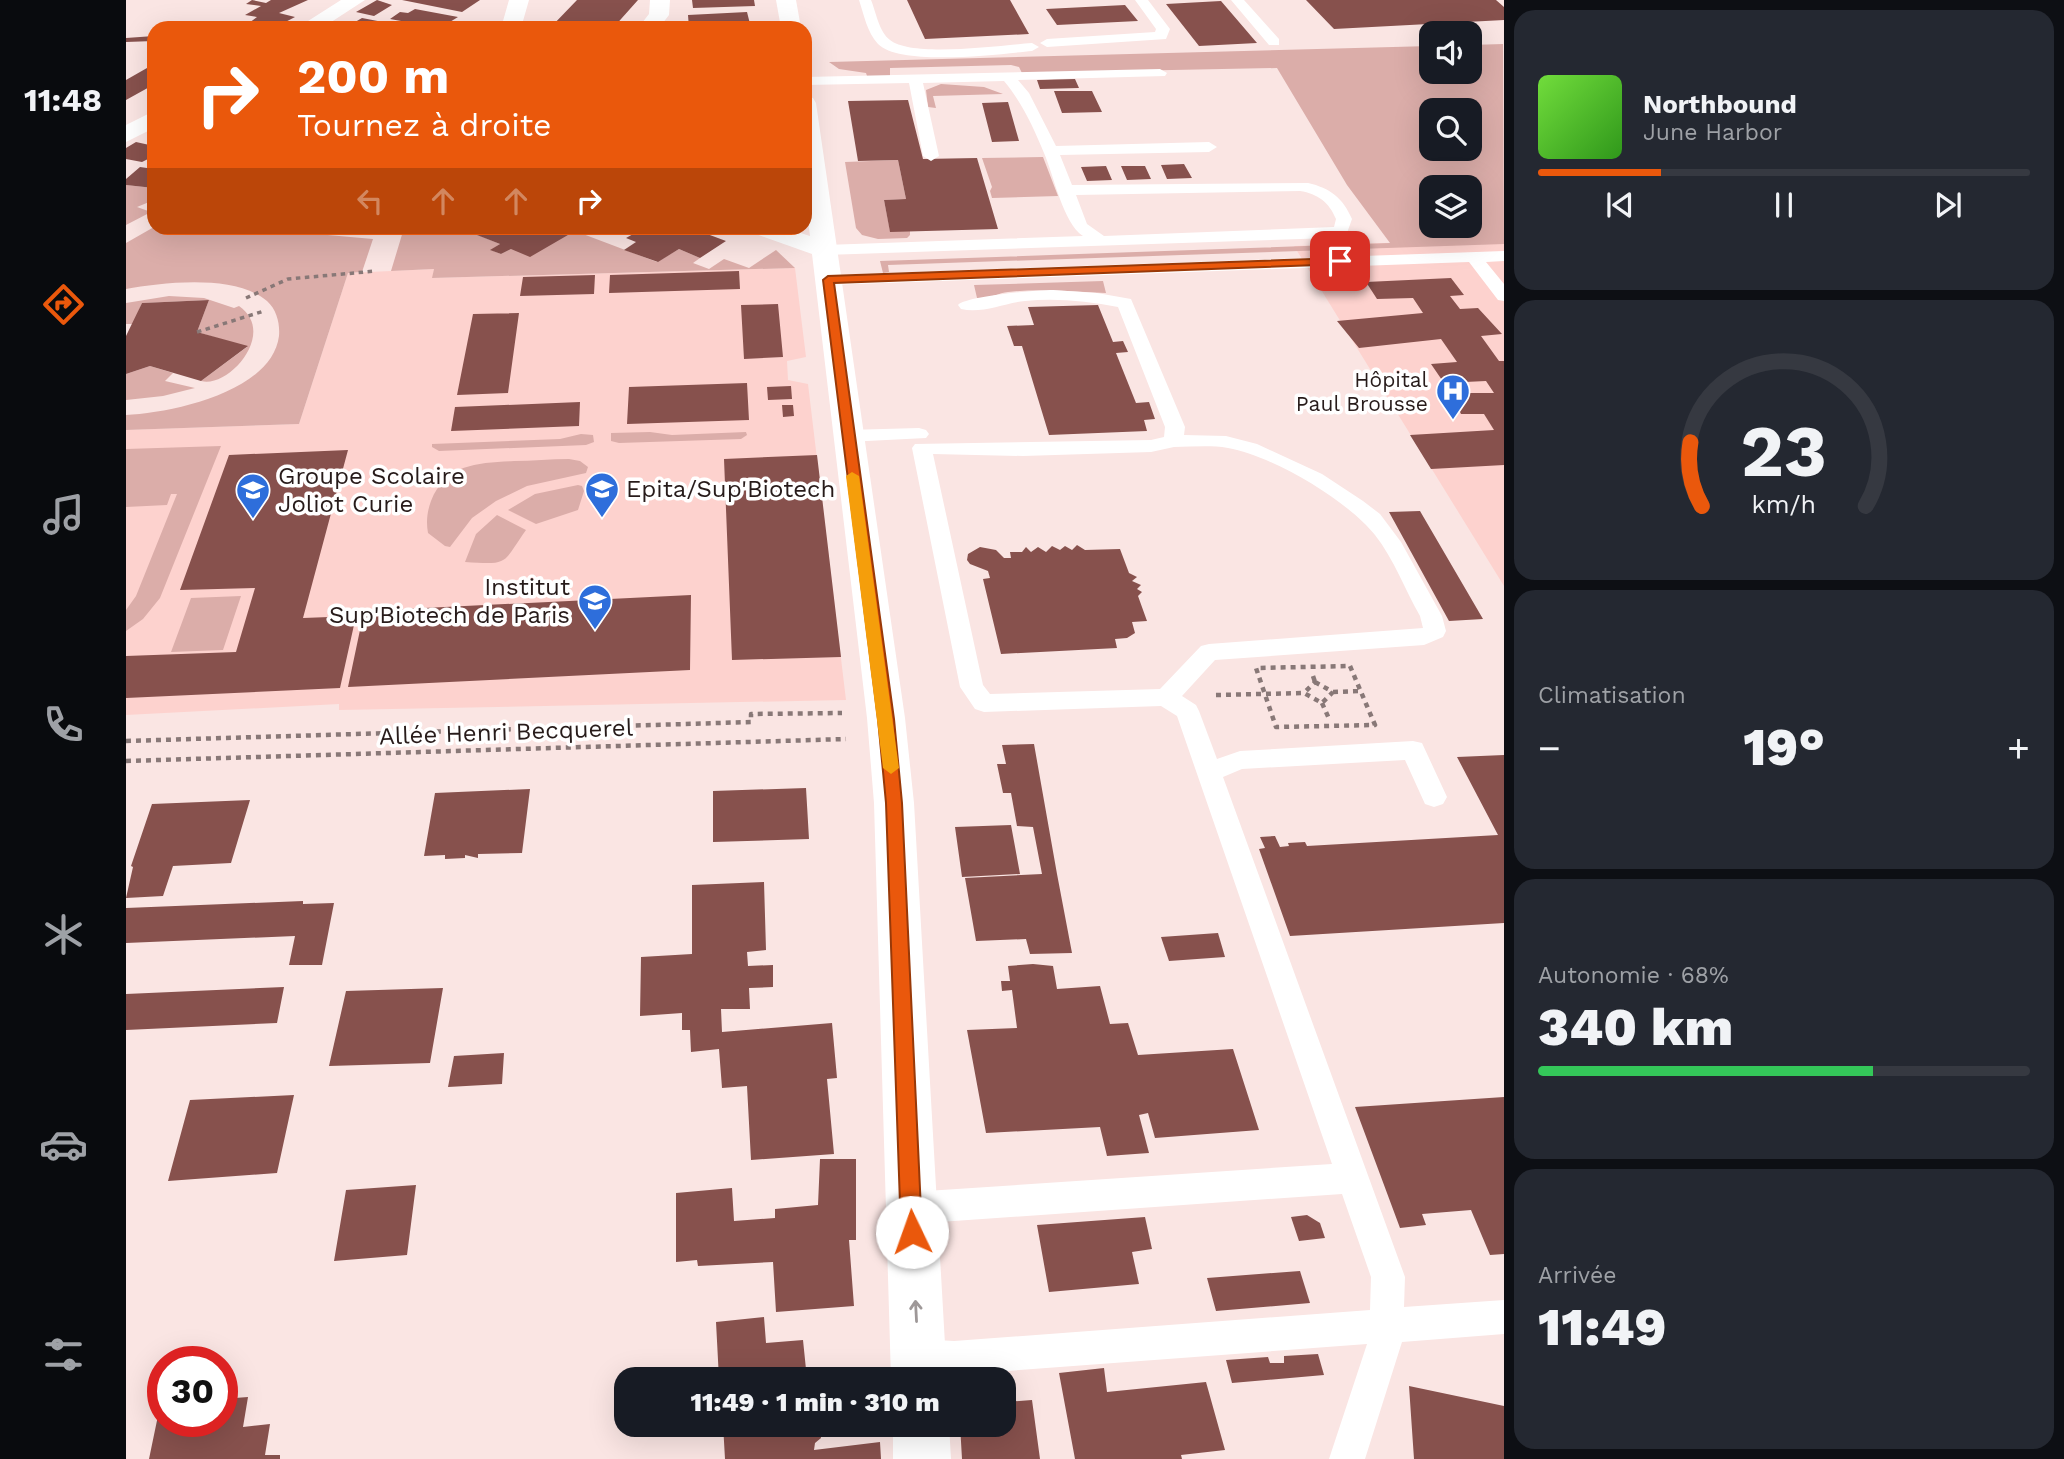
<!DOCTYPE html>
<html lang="fr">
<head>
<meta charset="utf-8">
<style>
  body { margin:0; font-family:"Work Sans",sans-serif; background:#242831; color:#f1f3f6; height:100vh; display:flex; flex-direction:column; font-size:26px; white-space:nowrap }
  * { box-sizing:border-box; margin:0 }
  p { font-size:23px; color:#9ea1a6 }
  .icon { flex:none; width:38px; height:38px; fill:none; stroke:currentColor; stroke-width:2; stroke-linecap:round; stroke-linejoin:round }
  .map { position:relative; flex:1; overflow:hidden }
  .drawer { display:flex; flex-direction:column; gap:10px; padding:10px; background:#0d0f14; width:560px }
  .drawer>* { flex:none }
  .hud { position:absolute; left:21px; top:21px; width:665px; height:214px; border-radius:21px; box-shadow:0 7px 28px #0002; background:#ea580c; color:#fff; overflow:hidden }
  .fabs { position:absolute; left:1293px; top:21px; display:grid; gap:14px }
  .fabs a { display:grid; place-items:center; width:63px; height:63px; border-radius:14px; background:#171b24; box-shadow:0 7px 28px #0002; font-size:35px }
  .speed { position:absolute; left:21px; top:1346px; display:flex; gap:14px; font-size:35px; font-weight:700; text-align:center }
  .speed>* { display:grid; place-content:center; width:91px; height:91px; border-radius:50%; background:#171b24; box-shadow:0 7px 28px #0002; line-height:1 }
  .speed .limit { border:10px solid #d22; background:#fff; color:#111 }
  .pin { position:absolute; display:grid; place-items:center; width:60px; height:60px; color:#fff; margin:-30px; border-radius:14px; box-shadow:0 4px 10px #0006 }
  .me { position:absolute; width:77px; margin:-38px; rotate:357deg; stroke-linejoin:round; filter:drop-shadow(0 0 5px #0008) }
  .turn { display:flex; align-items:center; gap:24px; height:147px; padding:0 35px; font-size:32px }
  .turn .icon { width:91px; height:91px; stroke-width:2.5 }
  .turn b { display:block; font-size:49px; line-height:60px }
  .lanes { display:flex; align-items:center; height:66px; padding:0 35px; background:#0003; justify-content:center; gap:35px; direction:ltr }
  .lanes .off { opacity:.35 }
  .big { font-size:52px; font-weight:800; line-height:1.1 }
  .drawer .tile { flex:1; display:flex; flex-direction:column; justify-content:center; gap:10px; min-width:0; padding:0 24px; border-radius:21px; background:#242831 }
  .drawer .dial { align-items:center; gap:0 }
  .dial svg { height:182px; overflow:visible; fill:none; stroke:#363941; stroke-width:7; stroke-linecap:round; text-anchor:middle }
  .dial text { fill:#f1f3f6; stroke:none }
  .song { display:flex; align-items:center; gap:21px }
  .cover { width:84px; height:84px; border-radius:10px; background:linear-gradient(135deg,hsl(100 70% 55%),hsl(110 70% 35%)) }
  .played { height:7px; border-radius:4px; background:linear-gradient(90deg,#ea580c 25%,#363941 25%) }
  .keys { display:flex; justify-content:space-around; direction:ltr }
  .heat { display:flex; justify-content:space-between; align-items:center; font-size:38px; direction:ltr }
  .charge { height:10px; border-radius:5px; background:linear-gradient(90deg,#34c759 68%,#363941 0) }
  .trip { position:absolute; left:488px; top:1367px; width:402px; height:70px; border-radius:21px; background:#171b24; box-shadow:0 7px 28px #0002; font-weight:800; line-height:70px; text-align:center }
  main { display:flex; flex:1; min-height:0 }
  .tab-bar { display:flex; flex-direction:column; width:126px; justify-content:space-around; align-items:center; background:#090b0e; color:#9ea1a6 }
  .tab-bar .icon { width:49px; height:49px }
  .tab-bar .selected { color:#ea580c }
  .tab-bar b { font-size:32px; color:#f1f3f6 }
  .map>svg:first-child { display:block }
</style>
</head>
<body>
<main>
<nav class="tab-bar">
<b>11:48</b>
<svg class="icon selected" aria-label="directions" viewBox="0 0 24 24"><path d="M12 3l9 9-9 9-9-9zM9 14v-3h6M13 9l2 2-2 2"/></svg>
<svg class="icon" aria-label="music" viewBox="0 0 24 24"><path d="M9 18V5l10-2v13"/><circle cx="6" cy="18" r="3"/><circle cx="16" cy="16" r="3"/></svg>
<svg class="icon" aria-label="phone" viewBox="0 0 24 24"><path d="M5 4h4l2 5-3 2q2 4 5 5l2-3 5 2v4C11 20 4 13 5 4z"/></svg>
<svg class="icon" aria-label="climate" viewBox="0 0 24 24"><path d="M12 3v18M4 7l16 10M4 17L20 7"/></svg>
<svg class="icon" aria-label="car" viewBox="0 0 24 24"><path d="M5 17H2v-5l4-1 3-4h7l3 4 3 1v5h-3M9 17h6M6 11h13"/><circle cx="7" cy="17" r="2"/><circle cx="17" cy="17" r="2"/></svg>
<svg class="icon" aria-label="filters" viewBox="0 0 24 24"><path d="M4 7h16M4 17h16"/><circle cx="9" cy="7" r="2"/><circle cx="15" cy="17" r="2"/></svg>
</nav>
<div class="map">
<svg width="1378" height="1459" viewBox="0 0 1378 1459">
  <rect width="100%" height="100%" fill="#fae5e3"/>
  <!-- built -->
  <path fill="#fdd2ce" d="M1378,239V586L1168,246Z
    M669,268L680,357L661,361L662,380L682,384L720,700L213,710V704L0,715V430L173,424L222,273L308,269L307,278Z"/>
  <!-- green -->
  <path fill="#dbada9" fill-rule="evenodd" d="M1377,44L1378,244L762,265L763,272L757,273L754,261L1264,243L1221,185L1151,68L896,73L893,67L885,65L764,68V76H741L740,73L713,69L703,62L1305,46L1306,72H1344V45ZM1306,110H1344V149H1306ZM1306,187H1344V226H1306Z
    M815,84L858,87L877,94L807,96L810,108L802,107L800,90Z
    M917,157L932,196L866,198L864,191L866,187L856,158Z
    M772,160L780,199L758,200L764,231H784V235L781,238L752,239L736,235L730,228L719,162Z
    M0,185L28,188V200L11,207L25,212L0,225Z
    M28,227L121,228L247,239L236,272L222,273L173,424L0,430V415C45,413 146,392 153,336C154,324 151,310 141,301C110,274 38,282 0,289V243Z
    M278,228H365L352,235L374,244L365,250L375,254L385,249L449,231L531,262L553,249L574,258L567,263L583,269L598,259L623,268L650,250L669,268L306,278L308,269L265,271Z
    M977,281L980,293C947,292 915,288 882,292C872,293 861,300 851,298L848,285Z
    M43,296L78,298L108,308L113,306C152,333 102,389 75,381L121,347L71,332L83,300L16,303L7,324H0V303Z
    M24,366L47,373L39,381L69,388L37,396L0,400V374Z
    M524,432L546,435L620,432L621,435L615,439L493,443L485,441V433Z
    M455,434L467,435L468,442L460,445L313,451L306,447V444L434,439Z
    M95,446L34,598L17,619L0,631V610L10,596L51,494H45L41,505L0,507V449Z
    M443,459L454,461L462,467L460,473L401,486L370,501L346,518L324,547L319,546L302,533C300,522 301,512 305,501C320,463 353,463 388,461C406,461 425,459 443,459Z
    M452,485L456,486L458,491L452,510L410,524L382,510L409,494Z
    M371,515L400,530C376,564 384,565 339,562L350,534Z
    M115,596L97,650L45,652L65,598Z"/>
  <!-- building -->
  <path fill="#87514d" d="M126,0L140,3L145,0H182L153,13L169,17L148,28H106L112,24L119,26L131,17L119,15L135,6L120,4Z
    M251,0L266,5L248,16L230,12Z
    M276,0H354L336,12Z
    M451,0H512L487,28H424Z
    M566,0H628L629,6L567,8Z
    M781,0H884L903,34L799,39Z
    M1180,0H1370L1378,7V20L1208,29Z
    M1095,1L1131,43L1073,46L1040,4Z
    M999,5L1012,21L931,25L920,9Z
    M289,9L332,17L314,28L264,19L274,12L282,13Z
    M621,12L625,28H563L562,15Z
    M236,18L262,23L254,28H203L212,23L224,25Z
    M28,36V41L0,42V38Z
    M28,64V82L24,84L27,85L0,100V80Z
    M949,79L953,88L914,89L911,80Z
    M928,91H966L976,112L936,113Z
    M782,100L797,159L851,158L872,229L764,232L758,200L780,199L772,160L732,161L722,101Z
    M882,102L893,141L866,142L856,103Z
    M10,142L28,146V156L16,162L0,159V148Z
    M1058,164L1066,178L1041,179L1035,165Z
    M980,166L986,180L961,181L955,167Z
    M995,166H1019L1025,179L1001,180Z
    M14,167L28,169V188L0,185V179Z
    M365,228H454L404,257L385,249L375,254L364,250L374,244L351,235Z
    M495,228H565L600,241L574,258L553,249L532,262L498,250L510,242L500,238L509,233Z
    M613,271L614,289L483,293L484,275Z
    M469,275L468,294L394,296L397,277Z
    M1325,278L1338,295L1324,296L1334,309L1352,308L1376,334L1355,336L1373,361H1378V465L1305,469L1284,435L1368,430L1358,414H1335L1325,393H1368L1360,381L1318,383L1305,364L1331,362L1315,339L1233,348L1211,321L1297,313L1287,298L1251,299L1240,282Z
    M83,300L71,332L122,346L75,381L24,366L0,374V336L16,303Z
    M652,304L657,357L618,359L615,305Z
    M972,305L987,342L997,341L1002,352L990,353L1010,403L1023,402L1029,419L1018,420L1021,431L923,435L896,346H888L881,326L908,325L902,307Z
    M393,313L382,393L331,395L347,314Z
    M621,383L623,420L501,424L503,387Z
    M665,386L666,399L642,400L641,387Z
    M454,402L453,426L325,431L329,407Z
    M656,405H667L668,416L657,417Z
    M222,450L177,618L230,616L214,688L0,698V656L110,652L129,588L54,590L103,455Z
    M691,455L715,657L606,660L598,459Z
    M1294,511L1357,619L1323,621L1263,512Z
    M951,545L959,550L994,549L1003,573L1011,577L1006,581L1015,585L1011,589L1016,592L1012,596L1021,621L1006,622L1009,633L1001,638L989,639L991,648L875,654L857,579L864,578L862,571L844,564L841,560L842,554L854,547L870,550L878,558H885L884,552H896L900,547L905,552L912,547L920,552L926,546L934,550L939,546L946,550Z
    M565,595L564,670L222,687L238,611Z
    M908,744L931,874L946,953L904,954L900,939L850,941L839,878L916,874L907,827L891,826L885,793H877L871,764H880L876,745Z
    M1378,755V923L1164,936L1133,849L1139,848L1134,837L1149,836L1154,847L1163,846L1162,843L1179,842L1181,846L1372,835L1331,757Z
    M680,788L683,839L587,842V791Z
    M404,789L396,853L352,854V858L339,855V858L319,859V855L298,856L309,793Z
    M124,800L105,863L47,866L37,896L0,898L7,867L5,866L26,804Z
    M885,825L894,874L836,877L829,827Z
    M638,882L640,950L621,952L622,966L647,965V987L623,988L624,1009H595L596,1032L706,1023L711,1078L701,1079L708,1154L625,1160L621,1086L596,1088L593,1049L565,1052L564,1030H556V1013L514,1016L515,957L566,954V885Z
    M177,901V904L208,903L196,965H163L169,936L0,943V908Z
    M1092,933L1099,957L1043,961L1035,937Z
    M907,964L927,966L931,989L974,986L984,1024L1002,1023L1012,1055L1107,1049L1133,1130L1029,1138L1022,1113L1013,1115L1023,1153L981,1156L974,1127L860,1133L841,1030L891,1028L886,990L876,991L875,981H884L882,966Z
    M158,987L151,1023L0,1030V994Z
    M317,988L304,1063L203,1066L220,991Z
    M378,1053L376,1084L322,1087L328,1056Z
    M168,1095L151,1173L42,1181L64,1100Z
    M1378,1097V1254L1364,1255L1345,1210L1296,1214L1300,1225L1274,1228L1229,1107Z
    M694,1159H730V1240H723L728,1306L650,1312L647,1262L572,1266L571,1260L550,1262V1193L606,1188L608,1221L649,1218V1209L692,1205Z
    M290,1185L281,1255L208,1261L220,1190Z
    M1181,1215L1194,1223L1199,1238L1173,1241L1165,1217Z
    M1019,1217L1026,1249L1006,1252L1013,1284L923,1292L911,1225Z
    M1174,1271L1184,1303L1090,1311L1081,1278Z
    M638,1317L640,1343L677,1340L681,1379H593L590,1322Z
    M1192,1354L1198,1375L1106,1383L1100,1360L1142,1357L1144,1363H1158V1356Z
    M978,1368L981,1392L1080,1382L1099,1450L1055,1455L1056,1459H949L933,1373Z
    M1283,1386L1378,1406V1459H1288Z
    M122,1397L117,1427L144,1424L139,1455H154V1459H23L34,1406H37V1421H96V1399Z
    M906,1400L914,1459H836L834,1424H878V1402Z
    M597,1424H693L695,1438L689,1443L688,1450L754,1442L755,1459H599Z"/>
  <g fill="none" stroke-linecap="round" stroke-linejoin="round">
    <!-- path-far1 -->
    <path stroke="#887877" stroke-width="3.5" stroke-dasharray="4.5 4.5" stroke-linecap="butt" d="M120,298L162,279L250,271
      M71,332L138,311"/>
    <!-- path -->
    <path stroke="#887877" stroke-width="4.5" stroke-dasharray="5 5" stroke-linecap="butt" d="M1224,666L1249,725L1150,727L1130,668Z
      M1187,676L1189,682
      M1189,682L1207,692L1196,703L1178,693Z
      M1207,692L1234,691
      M1090,695L1178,693
      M1196,703L1204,721
      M0,741L625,722V714L716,713
      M0,761L720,739"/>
    <!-- lane -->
    <path fill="#fff" fill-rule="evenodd" d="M733,0H745C750,12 753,32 764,40C786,58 876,45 906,43L913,47L906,51C874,54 775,67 752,44C741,32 738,15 733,0Z
      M1009,0H1022L1044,29L1040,39L921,47L914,43L921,39L1029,32L1030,29Z
      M1105,0H1118L1153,39V45H1143Z
      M1034,69L1041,73L1039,76L892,80L903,93L930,146L1083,142L1091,147L1083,152L934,155L946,185L1182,183C1204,188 1217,198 1226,219L1221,233L1204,238L699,255L691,250L699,245L957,236C937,223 928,176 918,153C908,128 895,101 878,81L797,83L813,156L805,161L797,156L783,83L679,85V77ZM1174,191C1192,194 1203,202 1210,219L1208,227L978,236L961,224L950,195Z
      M1378,251V261L1360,262L1378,284V301L1372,300L1343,262L702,285L693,280L702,275Z
      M927,290L971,293L1005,299L1059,427L1058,435L1100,436L1131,444L1196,474L1237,501L1254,514L1275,542L1316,616L1320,631L1317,637L1298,645L1089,660L1056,696L1070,705L1073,711L1091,759L1114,751L1287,741L1296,743L1321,797L1317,804L1308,807L1299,804L1279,760L1116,769L1097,777L1279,1277L1278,1307L1378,1300V1334L1276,1342L1239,1459H1203L1241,1344L828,1375L792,1373L780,1368L775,1356L780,1344L792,1339L828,1341L1244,1310L1245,1277L1216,1194L785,1224L774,1219L769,1208L774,1197L785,1192L1206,1164L1051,716L1035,706L858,712L849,709L834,687L786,448L789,444L1025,440L1038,437L1039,427L992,307C961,301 930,298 899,301C878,303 856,314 835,309L832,305C841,296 910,290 927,290ZM1048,447C1066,447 1084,445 1102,448C1147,456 1221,500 1249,535C1268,559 1279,590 1294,616L1297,628L1083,644L1075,646L1034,689L864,694L857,685L807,454L897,456L1025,452Z
      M793,428L800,430L803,434L800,438L721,442L714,440L711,436L714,432L721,430Z"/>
    <!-- street -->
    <path fill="#fff" fill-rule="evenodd" d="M383,0H403L395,28H375Z
      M524,0H544L543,15L533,28H512L523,14Z
      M650,0H670L675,28H655Z
      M679,96L687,98L690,103L779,718L788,803L821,1379H765L748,803L741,718L686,254L627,233L623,228H659L684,236L679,198Z
      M767,1424H823L825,1459H767Z"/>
    <!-- secondary -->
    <path fill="#fff" fill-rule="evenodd" d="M215,0H239L196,28H171Z
      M28,111V128L0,142V125Z"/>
  </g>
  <!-- one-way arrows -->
  <defs><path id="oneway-shaft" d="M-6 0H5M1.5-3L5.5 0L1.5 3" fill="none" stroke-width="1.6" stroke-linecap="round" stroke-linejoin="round" transform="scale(1.75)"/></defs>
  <use stroke="#9e9898" href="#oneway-shaft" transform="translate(790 1311) rotate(-93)"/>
  <!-- route -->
  <path fill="#ea580c" stroke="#983908" stroke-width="2" d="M1214,258L1218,259V264L708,283L768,719L776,803L796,1232L793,1240L786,1243L778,1240L775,1232L760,803L752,719L697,280L702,276Z"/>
  <!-- slow -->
  <path fill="#f59e0b" d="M726,472L733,476L773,768L765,774L757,768L720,476Z"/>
  <!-- icons -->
  <defs>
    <g id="hospital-pin" transform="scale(1.75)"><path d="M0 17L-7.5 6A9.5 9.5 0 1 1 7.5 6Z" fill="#2e6edb" stroke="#fff"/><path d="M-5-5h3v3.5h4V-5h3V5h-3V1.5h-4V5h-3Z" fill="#fff"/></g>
    <g id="university-pin" transform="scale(1.75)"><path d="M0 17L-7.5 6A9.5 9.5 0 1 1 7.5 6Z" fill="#2e6edb" stroke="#fff"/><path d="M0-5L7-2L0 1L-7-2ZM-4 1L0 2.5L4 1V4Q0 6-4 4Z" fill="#fff"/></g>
    <g id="school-pin" transform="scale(1.75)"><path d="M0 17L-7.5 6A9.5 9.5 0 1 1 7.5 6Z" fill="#2e6edb" stroke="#fff"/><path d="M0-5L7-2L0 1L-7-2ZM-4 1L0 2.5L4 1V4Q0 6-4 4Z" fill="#fff"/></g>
  </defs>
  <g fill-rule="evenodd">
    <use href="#hospital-pin" x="1327" y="391"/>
    <use href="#university-pin" x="476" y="489"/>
    <use href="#school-pin" x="127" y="490"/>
    <use href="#university-pin" x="469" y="601"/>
  </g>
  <g text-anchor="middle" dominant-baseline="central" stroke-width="7" stroke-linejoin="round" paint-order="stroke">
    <!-- far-poi labels -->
    <g font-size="21" fill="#271b1a" stroke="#fff" text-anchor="end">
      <text x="1302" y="379">Hôpital<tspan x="1302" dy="24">Paul Brousse</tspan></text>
    </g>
    <!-- poi labels -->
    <g font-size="24" fill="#271b1a" stroke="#fff" text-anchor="start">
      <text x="152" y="476">Groupe Scolaire<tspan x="152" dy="28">Joliot Curie</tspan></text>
      <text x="500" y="489">Epita/Sup'Biotech</text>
      <text x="444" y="587" text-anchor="end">Institut<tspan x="444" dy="28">Sup'Biotech de Paris</tspan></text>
    </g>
    <!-- street labels -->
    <g font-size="24" fill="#271b1a" stroke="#fff">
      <text transform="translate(380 732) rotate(-2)">Allée Henri Becquerel</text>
    </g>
  </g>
</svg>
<div class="fabs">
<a><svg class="icon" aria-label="sound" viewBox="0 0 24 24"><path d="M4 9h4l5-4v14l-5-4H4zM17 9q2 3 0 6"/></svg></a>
<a><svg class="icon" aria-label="search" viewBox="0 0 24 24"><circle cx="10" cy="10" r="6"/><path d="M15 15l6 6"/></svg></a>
<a><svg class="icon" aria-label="layers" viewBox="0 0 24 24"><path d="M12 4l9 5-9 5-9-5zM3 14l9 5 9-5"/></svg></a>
</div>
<div class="speed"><div class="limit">30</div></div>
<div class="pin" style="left:1214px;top:261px;background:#d93025"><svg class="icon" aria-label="arrive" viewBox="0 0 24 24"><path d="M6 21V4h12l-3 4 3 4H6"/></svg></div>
<svg class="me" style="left:786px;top:1232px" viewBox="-20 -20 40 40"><circle r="19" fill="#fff"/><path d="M0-13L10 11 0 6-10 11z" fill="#ea580c"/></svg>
<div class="trip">11:49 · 1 min · 310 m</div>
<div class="hud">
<div class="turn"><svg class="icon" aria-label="right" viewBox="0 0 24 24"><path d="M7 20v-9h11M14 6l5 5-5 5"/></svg><div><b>200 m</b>Tournez à droite</div></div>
<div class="lanes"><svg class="icon off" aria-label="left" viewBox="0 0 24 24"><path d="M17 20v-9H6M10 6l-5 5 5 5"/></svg><svg class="icon off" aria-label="ahead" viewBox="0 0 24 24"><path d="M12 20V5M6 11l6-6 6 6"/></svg><svg class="icon off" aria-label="ahead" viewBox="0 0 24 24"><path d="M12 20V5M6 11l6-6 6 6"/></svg><svg class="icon" aria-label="right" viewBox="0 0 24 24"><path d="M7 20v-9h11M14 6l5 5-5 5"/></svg></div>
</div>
</div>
<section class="drawer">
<div class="tile">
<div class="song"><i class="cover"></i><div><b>Northbound</b><p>June Harbor</p></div></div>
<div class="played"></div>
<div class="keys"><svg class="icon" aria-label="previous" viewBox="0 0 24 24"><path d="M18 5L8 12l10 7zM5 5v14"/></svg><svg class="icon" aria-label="pause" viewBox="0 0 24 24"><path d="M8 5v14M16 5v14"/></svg><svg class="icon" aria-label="next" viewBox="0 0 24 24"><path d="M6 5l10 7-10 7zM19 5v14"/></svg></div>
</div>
<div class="tile dial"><svg viewBox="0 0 100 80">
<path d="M14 69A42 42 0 1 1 86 69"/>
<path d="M14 69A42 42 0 0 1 9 41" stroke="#ea580c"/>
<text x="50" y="56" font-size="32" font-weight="700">23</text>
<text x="50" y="72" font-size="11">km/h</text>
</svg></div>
<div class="tile"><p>Climatisation</p>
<div class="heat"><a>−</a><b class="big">19°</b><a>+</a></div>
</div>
<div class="tile"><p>Autonomie · 68%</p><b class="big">340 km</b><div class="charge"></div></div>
<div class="tile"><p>Arrivée</p><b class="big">11:49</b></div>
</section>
</main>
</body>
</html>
